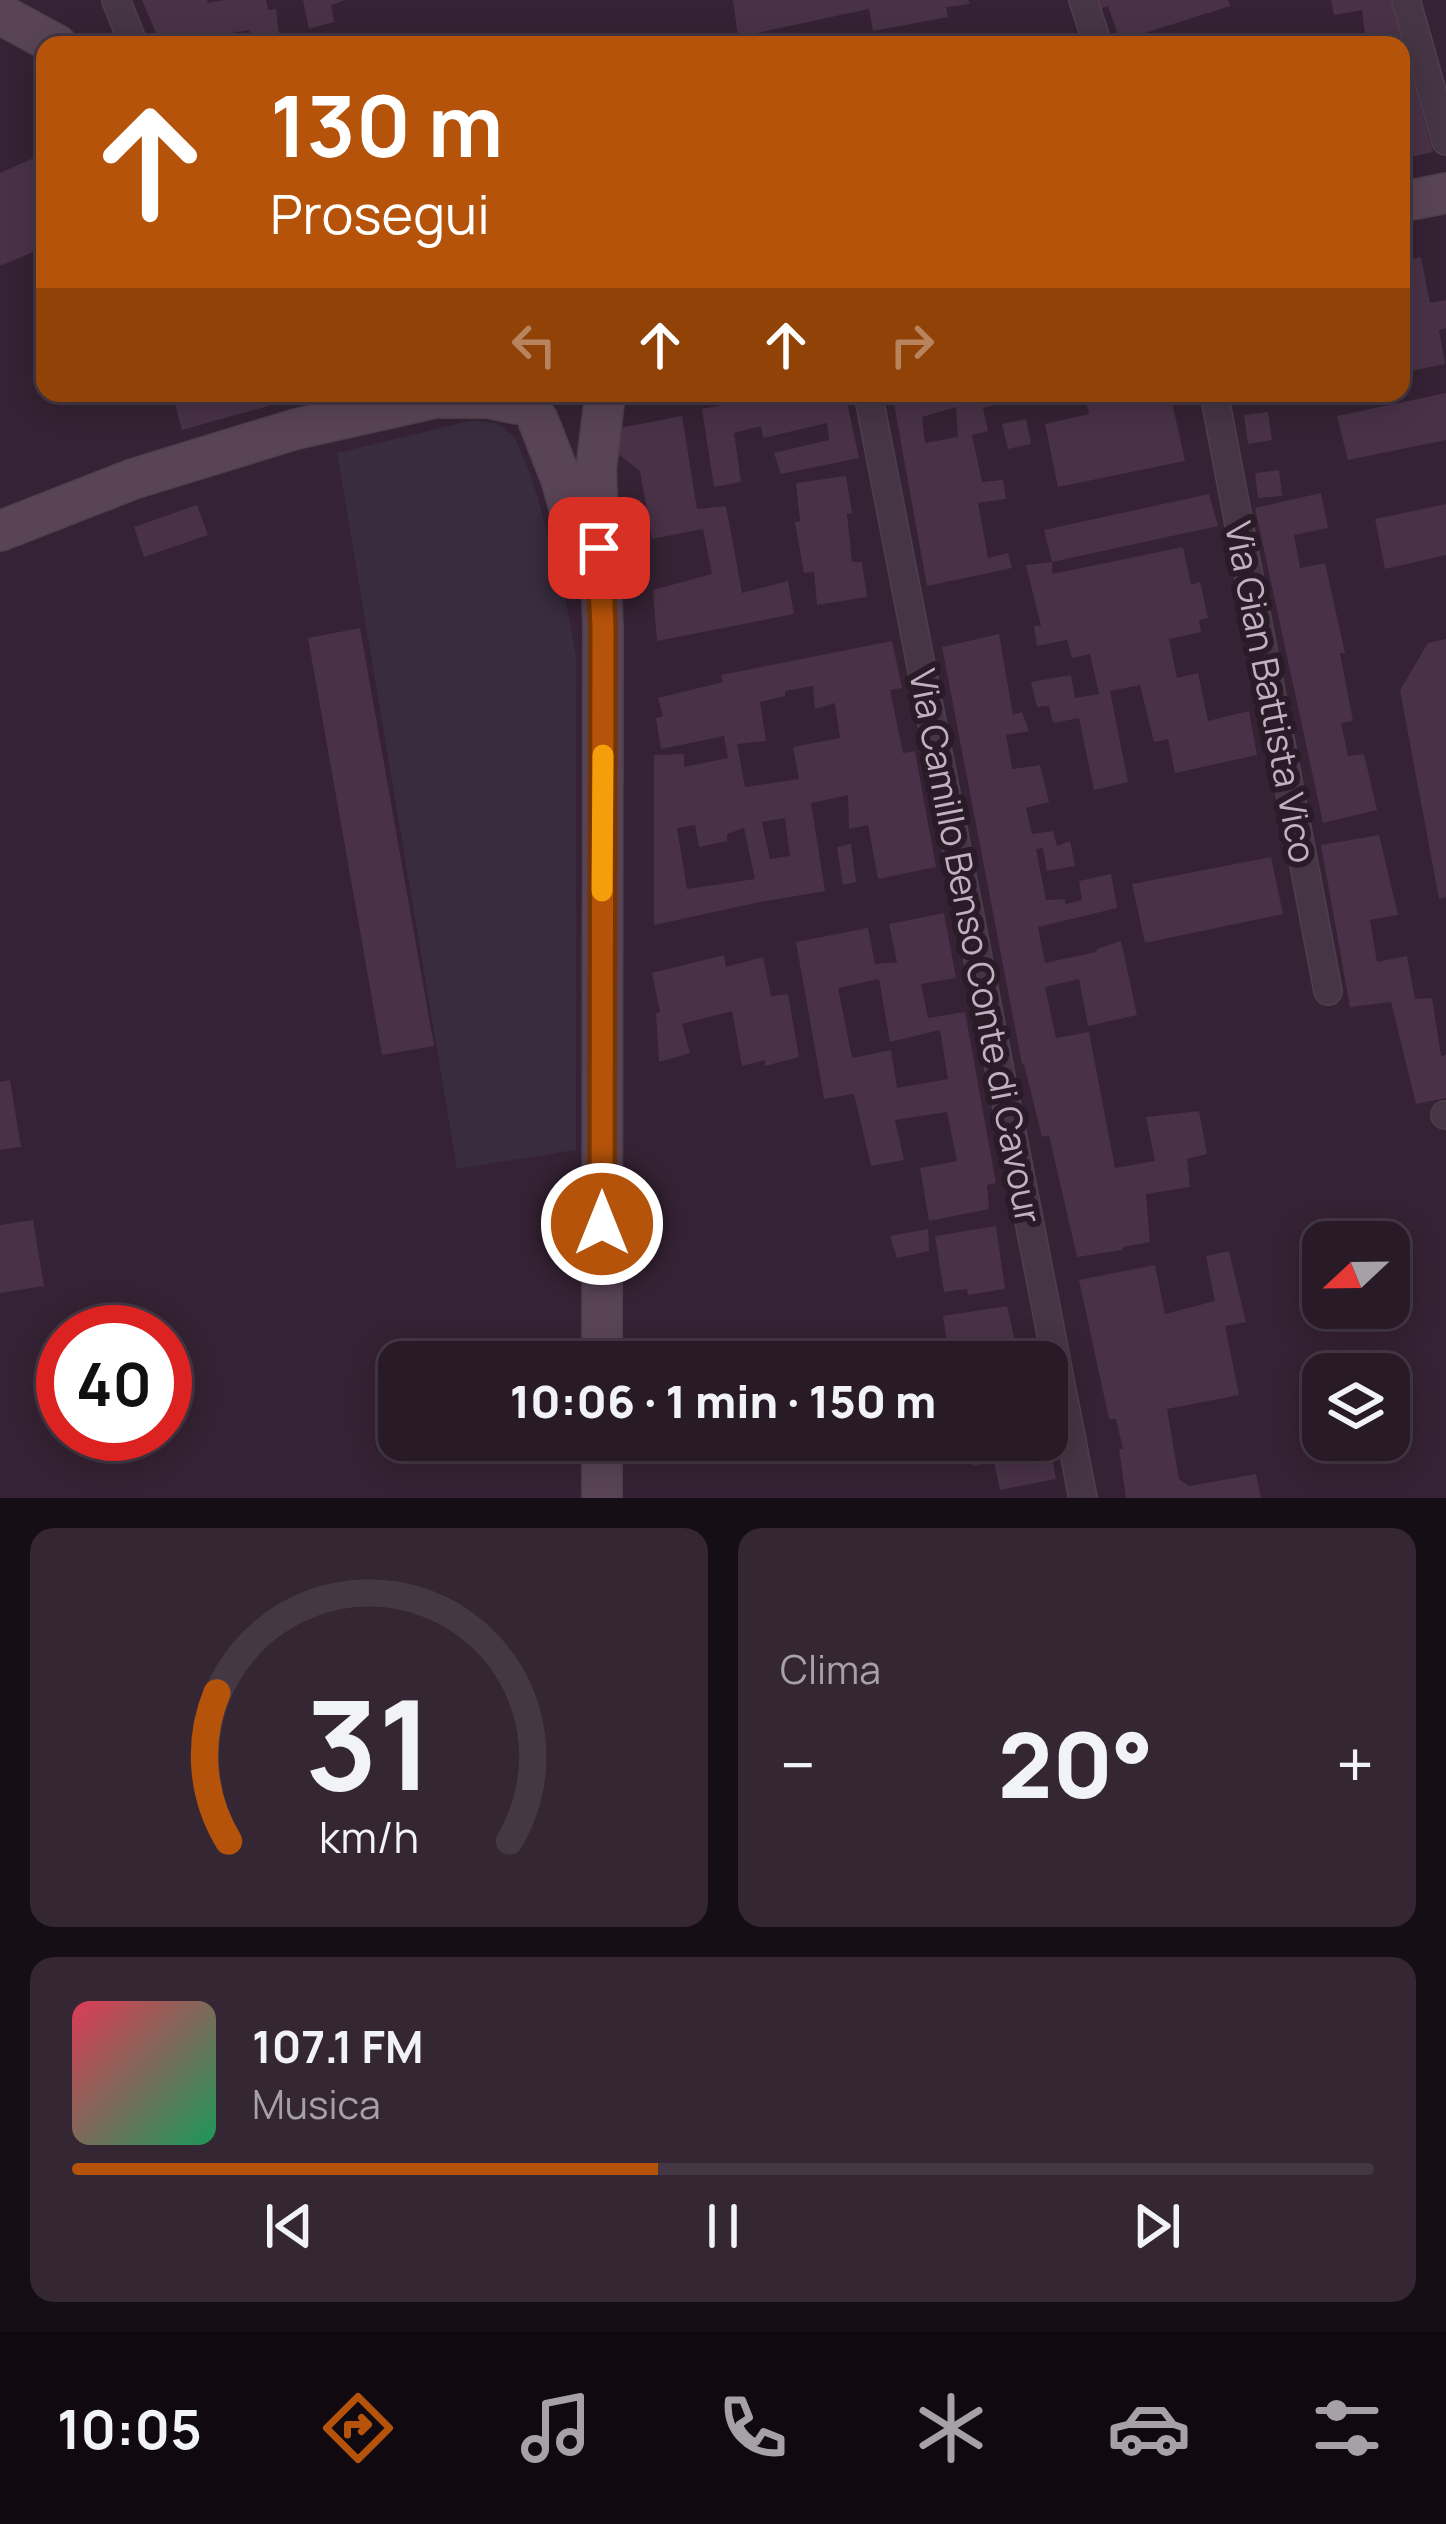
<!DOCTYPE html>
<html lang="it">
<head>
<meta charset="utf-8">
<style>
  body { margin:0; font-family:Manrope,sans-serif; background:#342733; color:#f1f3f6; height:100vh; display:flex; flex-direction:column; font-size:45px; white-space:nowrap }
  * { box-sizing:border-box; margin:0 }
  p { font-size:39px; color:#a5a1a7 }
  .icon { flex:none; width:66px; height:66px; fill:none; stroke:currentColor; stroke-width:2; stroke-linecap:round; stroke-linejoin:round }
  .map { position:relative; height:1498px; overflow:hidden }
  .drawer { display:flex; flex-direction:column; gap:30px; padding:30px; background:#160e15; flex:1 }
  .drawer>* { flex:none }
  .top-card { position:absolute; left:36px; top:36px; width:1374px; height:366px; border-radius:24px; box-shadow:0 6px 30px #0003,0 0 0 3px #443844; background:#b45309; color:#fff; overflow:hidden }
  .needle { width:78px; rotate:248deg }
  .controls { position:absolute; left:1302px; top:1221px; display:grid; gap:24px }
  .controls a { display:grid; place-items:center; width:108px; height:108px; border-radius:24px; background:#281a27; box-shadow:0 6px 30px #0003,0 0 0 3px #443844; font-size:60px }
  .speed { position:absolute; left:36px; top:1305px; display:flex; gap:24px; font-size:60px; font-weight:700; text-align:center }
  .speed>* { display:grid; place-content:center; width:156px; height:156px; border-radius:50%; background:#281a27; box-shadow:0 6px 30px #0003,0 0 0 3px #443844; line-height:1 }
  .speed .limit { border:18px solid #d22; background:#fff; color:#111 }
  .pin { position:absolute; display:grid; place-items:center; width:102px; height:102px; color:#fff; margin:-51px; border-radius:24px; box-shadow:0 6px 18px #0006 }
  .me { position:absolute; width:132px; margin:-66px; rotate:0deg; stroke-linejoin:round; filter:drop-shadow(0 0 9px #0008) }
  .turn { display:flex; align-items:center; gap:42px; height:252px; padding:0 36px; font-size:54px }
  .turn .icon { width:156px; height:156px; stroke-width:2.5 }
  .turn b { display:block; font-size:84px; line-height:102px }
  .lanes { display:flex; align-items:center; height:114px; padding:0 36px; background:#0003; justify-content:center; gap:60px; direction:ltr }
  .lanes .off { opacity:.35 }
  .big { font-size:90px; font-weight:800; line-height:1.1 }
  .drawer .tile { flex:1; display:flex; flex-direction:column; justify-content:center; gap:18px; min-width:0; padding:0 42px; border-radius:24px; background:#342733 }
  .drawer .dial { align-items:center; gap:0 }
  .dial svg { height:312px; overflow:visible; fill:none; stroke:#443844; stroke-width:7; stroke-linecap:round; text-anchor:middle }
  .dial text { fill:#f1f3f6; stroke:none }
  .song { display:flex; align-items:center; gap:36px }
  .cover { width:144px; height:144px; border-radius:18px; background:linear-gradient(135deg,hsl(350 70% 55%),hsl(150 70% 35%)) }
  .played { height:12px; border-radius:6px; background:linear-gradient(90deg,#b45309 45%,#443844 45%) }
  .keys { display:flex; justify-content:space-around; direction:ltr }
  .heat { display:flex; justify-content:space-between; align-items:center; font-size:66px; direction:ltr }
  .drawer .tiles { flex:1; display:grid; gap:30px; grid-template-columns:1fr 1fr }
  .tile:last-child { grid-column:span 2 }
  .trip { position:absolute; left:378px; top:1341px; width:690px; height:120px; border-radius:24px; background:#281a27; box-shadow:0 6px 30px #0003,0 0 0 3px #443844; font-weight:800; line-height:120px; text-align:center }
  .dock { display:flex; height:192px; justify-content:space-around; align-items:center; background:#100a10; color:#a5a1a7 }
  .dock .icon { width:84px; height:84px }
  .dock .on { color:#b45309 }
  .dock b { font-size:54px; color:#f1f3f6 }
  .map>svg:first-child { display:block }
</style>
</head>
<body>
<div class="map">
<svg width="1446" height="1498" viewBox="0 0 1446 1498">
  <rect width="100%" height="100%" fill="#352234"/>
  <!-- green -->
  <path fill="#382c3e" d="M473,420L499,424L515,438L531,475L563,586L576,655V1150L457,1169L337,453Z"/>
  <!-- building -->
  <path fill="#493247" fill-rule="evenodd" d="M142,0H207L208,3L225,0H266L268,10L276,9L279,34L251,40L249,30L161,45Z
    M303,0H343V1L331,5L334,22L309,29Z
    M733,0H968L970,4L946,7L948,17L873,31L869,9L738,37Z
    M1098,0H1228L1230,6L1120,41L1108,6L1101,9Z
    M1331,0H1391L1433,152L1401,159V45H1336L1365,35L1362,10L1334,15Z
    M45,153V247L0,266V173Z
    M1421,257L1430,303L1446,300V328L1439,330L1445,364L1401,373V261Z
    M172,393H311V394L182,430Z
    M786,393H845L859,458L781,474L774,453L829,440L827,423L763,438L761,426L734,433L741,482L714,487L702,409Z
    M892,393H1021L1022,397L983,408L988,431L972,435L982,482L1003,480L1006,499L978,503L988,558L1008,553L1012,568L927,586ZM956,407L958,437L925,443L922,417Z
    M1127,393L1130,405L1171,397L1185,461L1058,487L1045,424L1089,414L1086,401Z
    M1446,393V440L1348,460L1337,416Z
    M1268,412L1272,440L1248,444L1244,415Z
    M682,416L697,509L726,506L742,593L788,581L794,614L657,641L653,590L712,574L703,529L652,539L640,471L617,453L614,429Z
    M1026,419L1031,444L1008,449L1002,424Z
    M1279,470L1282,496L1258,498L1255,473Z
    M846,476L852,513L847,514L852,562H862L867,597L817,605L814,572L804,573L795,522L800,521L796,483Z
    M1321,493L1328,528L1294,535L1300,568L1325,563L1345,653H1340L1353,721L1341,723L1348,756L1364,754L1377,810L1323,823L1255,508Z
    M1209,494L1218,526L1052,562V574L1183,547L1191,585L1200,582L1208,618L1199,620L1201,632L1169,639L1177,678L1198,673L1208,721L1249,711L1257,755L1175,773L1168,739L1154,742L1140,685L1110,691L1128,782L1094,790L1079,718L1053,723L1049,706L1037,707L1031,682L1071,675L1075,698L1099,694L1090,654L1072,658L1067,640L1037,646L1034,626H1041L1026,565L1052,562L1044,530Z
    M1446,504V555L1385,569L1375,519Z
    M197,505L208,535L144,557L134,527Z
    M360,628L434,1046L382,1055L308,638Z
    M999,634L1013,715L1022,712L1029,731L1006,735L1012,769L1040,765L1049,802L1026,808L1032,834L1053,831L1057,846L1070,841L1075,866L1047,871L1043,848L1036,849L1046,900L1064,899L1066,904L1082,900L1079,881L1111,874L1117,908L1038,927L1045,963L1096,952L1097,949L1121,941L1137,1015L1088,1026L1079,979L1045,987L1056,1038L1089,1032L1115,1168L1155,1161L1146,1117L1199,1111L1207,1154L1187,1159L1190,1187L1146,1194L1150,1242L1123,1247L1122,1250L1077,1257L1049,1135L1042,1137L1024,1064H1022L942,647Z
    M1446,639V897L1439,899L1400,690L1428,643Z
    M892,641L902,688L890,690L903,753L915,751L936,867L878,879L868,825L849,829L848,795L811,803L825,891L760,902L654,925V755L684,754V767L728,758L724,736L661,749L656,718L663,716L658,698L723,682L721,675ZM813,686L815,709L835,703L840,738L793,747L799,779L745,787L737,744L766,741L760,702L785,696V691ZM785,818L790,856L770,859L762,822ZM695,825L699,847L727,841V834L744,828L755,879L687,889L677,828Z
    M1379,835L1398,915L1370,920L1377,962L1407,956L1415,999L1432,998L1441,1056L1446,1055V1098L1416,1104L1391,1002L1350,1007L1321,845Z
    M851,844L856,882L843,885L837,847Z
    M1271,857L1283,914L1145,943L1132,884Z
    M944,913L956,978L921,984L928,1018L965,1012L996,1183L987,1185L989,1209L929,1221L920,1168L957,1161L947,1112L895,1120L904,1160L871,1166L854,1094L824,1099L796,942L868,928L875,964L897,962L889,924ZM879,979L890,1042L940,1030L948,1079L897,1088L891,1050L852,1058L838,988Z
    M724,955L726,967L763,957L771,996L788,994L799,1057L765,1066V1060L742,1066L732,1011L682,1024L690,1053L659,1062L656,1013L660,1012L652,973Z
    M10,1080L21,1147L0,1150V1082Z
    M33,1220L44,1286L0,1293V1225Z
    M996,1226L1005,1289L968,1295L967,1289L944,1292L935,1236Z
    M928,1229L929,1251L897,1258L890,1236Z
    M1229,1251L1246,1322L1225,1326L1239,1395L1167,1409L1179,1479L1189,1486L1256,1474L1261,1498H1126L1119,1449H1123L1116,1419H1109L1079,1280L1155,1265L1165,1314L1215,1301L1206,1256Z
    M1007,1306L1017,1350L1029,1347L1031,1362H950L943,1316Z
    M969,1440H1049L1056,1479L1000,1490L994,1462L973,1466Z"/>
  <g fill="none" stroke-linecap="round" stroke-linejoin="round">
    <!-- street casing -->
    <g stroke="#4f3f4d" stroke-width="30">
      <path id="street" d="M116,0L134,45
        M1083,0L1098,45
        M1406,0L1446,141
        M868,393L1083,1498
        M1214,393L1328,991
        M1445,1115H1446"/>
    </g>
    <!-- secondary casing -->
    <g stroke="#4f3f4d" stroke-width="42">
      <path id="secondary" d="M0,14L57,45
        M1401,202L1446,193
        M538,420L561,479L585,563
        M0,531L133,479L296,429L435,398H487L517,404
        M602,1362L603,626L596,470L604,403
        M602,1498V1440"/>
    </g>
    <!-- street -->
    <use href="#street" stroke="#463544" stroke-width="27"/>
    <!-- secondary -->
    <use href="#secondary" stroke="#594456" stroke-width="39"/>
  </g>
  <g fill="none" stroke-linecap="round" stroke-linejoin="round">
    <!-- route casing -->
    <g stroke="#753606" stroke-width="30">
      <path id="route" d="M599,548L603,626L602,1224"/>
    </g>
    <!-- route -->
    <use href="#route" stroke="#b45309" stroke-width="21"/>
    <!-- slow -->
    <path stroke="#f59e0b" stroke-width="21" d="M602,891L603,755"/>
  </g>
  <g text-anchor="middle" dominant-baseline="central" stroke-width="12" stroke-linejoin="round" paint-order="stroke">
    <!-- street labels -->
    <g font-size="36" fill="#c2b0c0" stroke="#2a1b29">
      <text transform="translate(1271 692) rotate(79)">Via Gian Battista Vico</text>
      <text transform="translate(976 946) rotate(79)">Via Camillo Benso Conte di Cavour</text>
    </g>
  </g>
</svg>
<div class="controls">
<a><svg class="needle" viewBox="-14 -14 28 28"><path d="M0-13l5 13h-10z" fill="#e53935"/><path d="M0 13l5-13h-10z" fill="#a5a1a7"/></svg></a>
<a><svg class="icon" aria-label="layers" viewBox="0 0 24 24"><path d="M12 4l9 5-9 5-9-5zM3 14l9 5 9-5"/></svg></a>
</div>
<div class="speed"><div class="limit">40</div></div>
<div class="pin" style="left:599px;top:548px;background:#d93025"><svg class="icon" aria-label="arrive" viewBox="0 0 24 24"><path d="M6 21V4h12l-3 4 3 4H6"/></svg></div>
<svg class="me" style="left:602px;top:1224px" viewBox="-20 -20 40 40"><circle r="17" fill="#b45309" stroke="#fff" stroke-width="3"/><path d="M0-11L8 9 0 5-8 9z" fill="#fff"/></svg>
<div class="trip">10:06 · 1 min · 150 m</div>
<div class="top-card">
<div class="turn"><svg class="icon" aria-label="ahead" viewBox="0 0 24 24"><path d="M12 20V5M6 11l6-6 6 6"/></svg><div><b>130 m</b>Prosegui</div></div>
<div class="lanes"><svg class="icon off" aria-label="left" viewBox="0 0 24 24"><path d="M17 20v-9H6M10 6l-5 5 5 5"/></svg><svg class="icon" aria-label="ahead" viewBox="0 0 24 24"><path d="M12 20V5M6 11l6-6 6 6"/></svg><svg class="icon" aria-label="ahead" viewBox="0 0 24 24"><path d="M12 20V5M6 11l6-6 6 6"/></svg><svg class="icon off" aria-label="right" viewBox="0 0 24 24"><path d="M7 20v-9h11M14 6l5 5-5 5"/></svg></div>
</div>
</div>
<section class="drawer">
<div class="tiles">
<div class="tile dial"><svg viewBox="0 0 100 80">
<path d="M14 69A42 42 0 1 1 86 69"/>
<path d="M14 69A42 42 0 0 1 11 31" stroke="#b45309"/>
<text x="50" y="56" font-size="32" font-weight="700">31</text>
<text x="50" y="72" font-size="11">km/h</text>
</svg></div>
<div class="tile"><p>Clima</p>
<div class="heat"><a>−</a><b class="big">20°</b><a>+</a></div>
</div>
<div class="tile">
<div class="song"><i class="cover"></i><div><b>107.1 FM</b><p>Musica</p></div></div>
<div class="played"></div>
<div class="keys"><svg class="icon" aria-label="previous" viewBox="0 0 24 24"><path d="M18 5L8 12l10 7zM5 5v14"/></svg><svg class="icon" aria-label="pause" viewBox="0 0 24 24"><path d="M8 5v14M16 5v14"/></svg><svg class="icon" aria-label="next" viewBox="0 0 24 24"><path d="M6 5l10 7-10 7zM19 5v14"/></svg></div>
</div>
</div>
</section>
<nav class="dock">
<b>10:05</b>
<svg class="icon on" aria-label="directions" viewBox="0 0 24 24"><path d="M12 3l9 9-9 9-9-9zM9 14v-3h6M13 9l2 2-2 2"/></svg>
<svg class="icon" aria-label="music" viewBox="0 0 24 24"><path d="M9 18V5l10-2v13"/><circle cx="6" cy="18" r="3"/><circle cx="16" cy="16" r="3"/></svg>
<svg class="icon" aria-label="phone" viewBox="0 0 24 24"><path d="M5 4h4l2 5-3 2q2 4 5 5l2-3 5 2v4C11 20 4 13 5 4z"/></svg>
<svg class="icon" aria-label="climate" viewBox="0 0 24 24"><path d="M12 3v18M4 7l16 10M4 17L20 7"/></svg>
<svg class="icon" aria-label="car" viewBox="0 0 24 24"><path d="M5 17H2v-5l4-1 3-4h7l3 4 3 1v5h-3M9 17h6M6 11h13"/><circle cx="7" cy="17" r="2"/><circle cx="17" cy="17" r="2"/></svg>
<svg class="icon" aria-label="filters" viewBox="0 0 24 24"><path d="M4 7h16M4 17h16"/><circle cx="9" cy="7" r="2"/><circle cx="15" cy="17" r="2"/></svg>
</nav>
</body>
</html>
